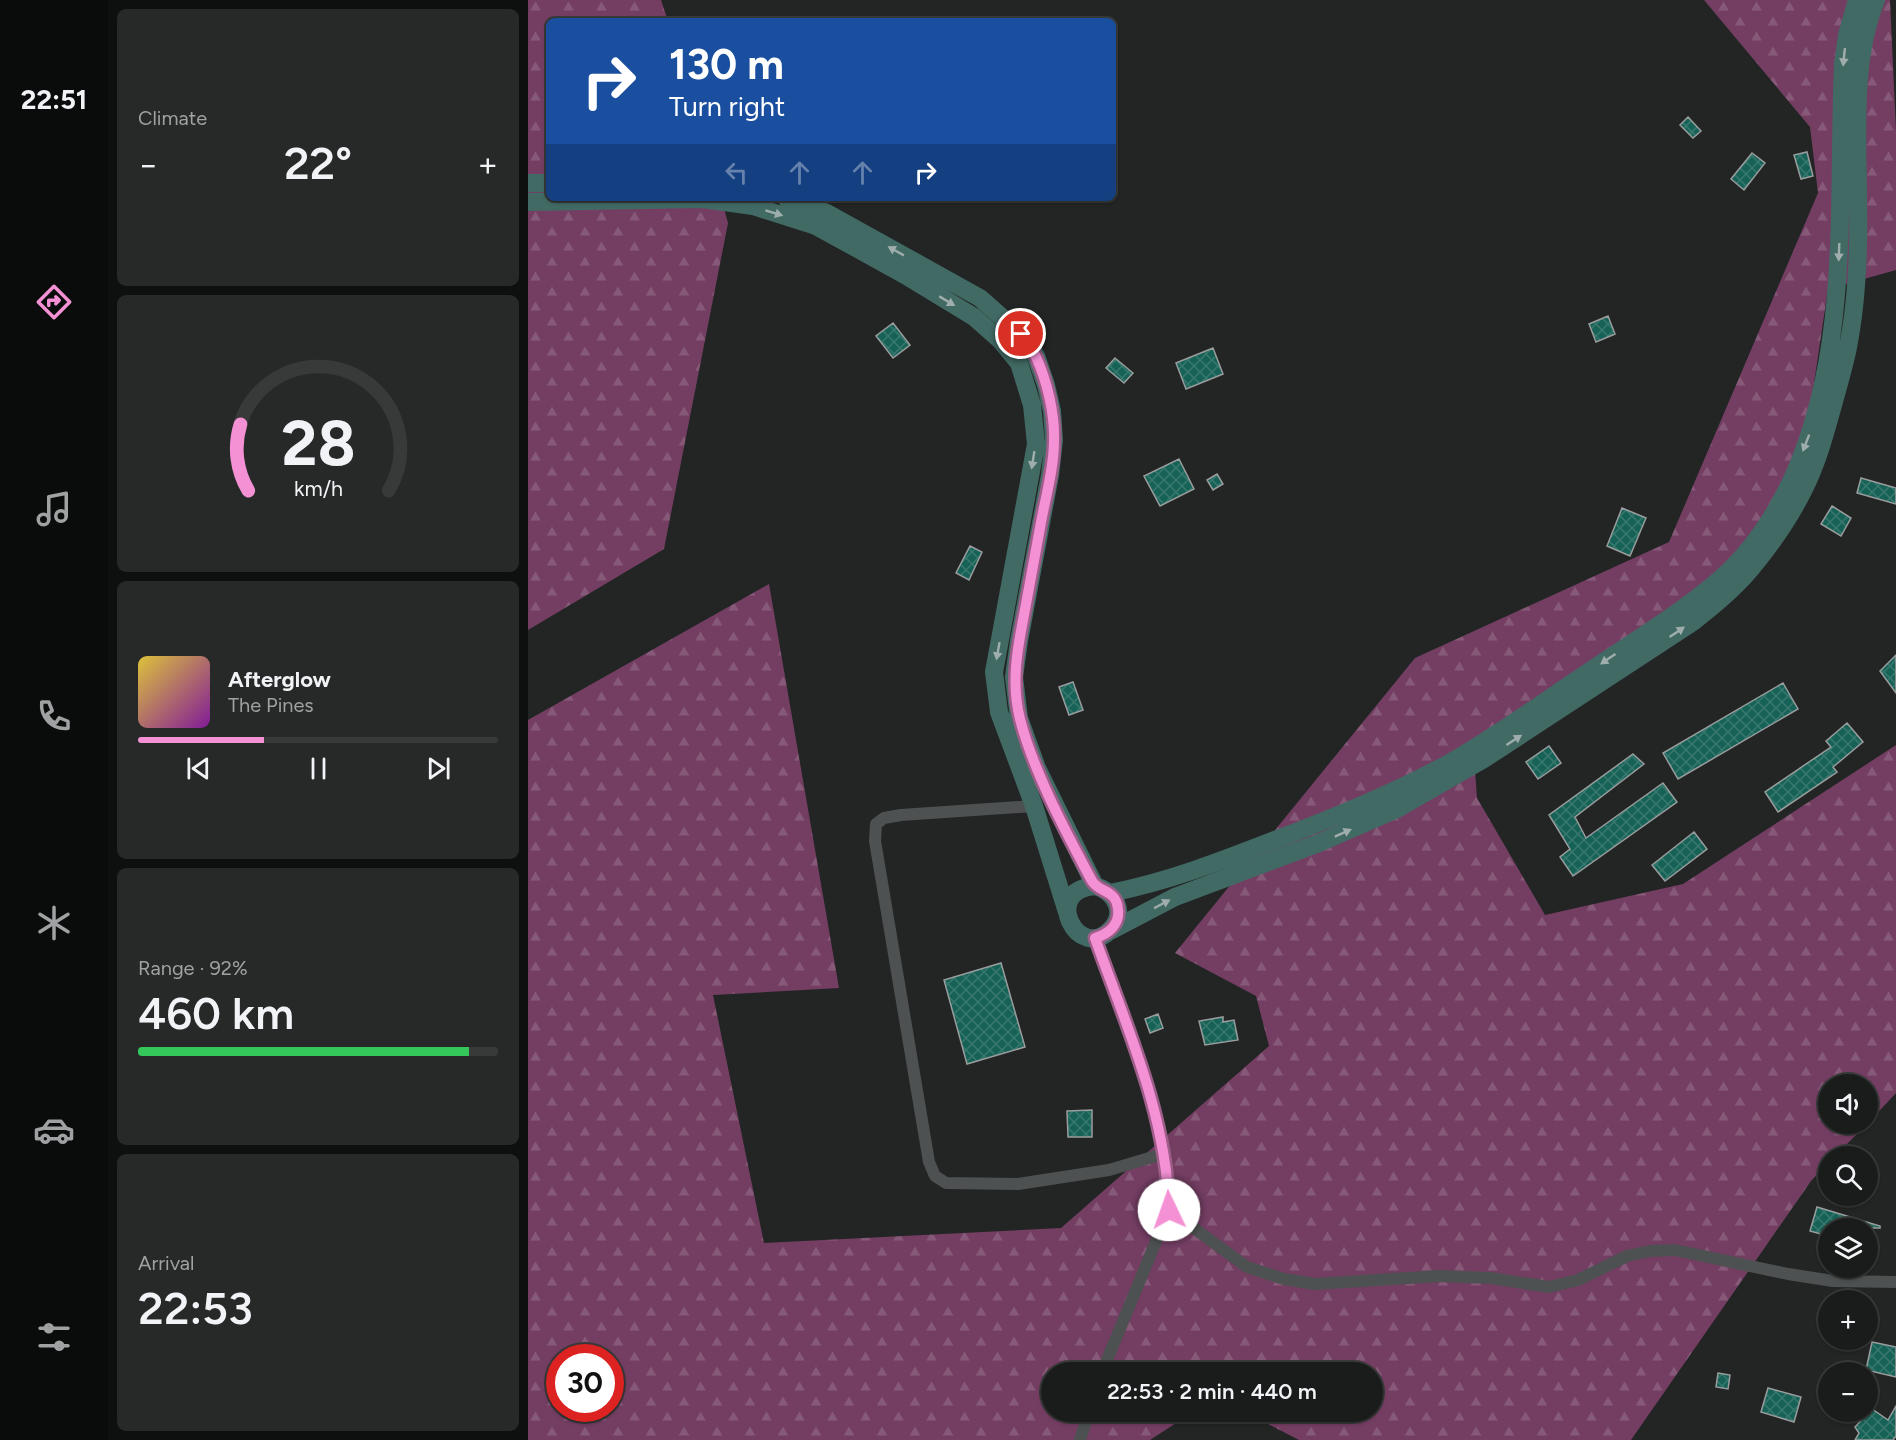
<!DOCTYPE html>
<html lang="en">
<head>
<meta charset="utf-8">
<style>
  body { margin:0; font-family:Figtree,sans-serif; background:#272928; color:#f1f3f6; height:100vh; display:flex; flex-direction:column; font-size:22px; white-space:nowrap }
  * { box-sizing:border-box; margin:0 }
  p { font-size:20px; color:#9fa1a3 }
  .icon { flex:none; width:33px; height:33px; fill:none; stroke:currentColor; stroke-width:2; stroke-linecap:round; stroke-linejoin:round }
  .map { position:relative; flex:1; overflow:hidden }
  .details { display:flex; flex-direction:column; gap:9px; padding:9px; background:#0e0f0f; width:420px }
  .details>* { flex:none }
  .guide { position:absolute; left:18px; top:18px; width:570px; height:183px; border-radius:9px; box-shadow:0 2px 4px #0004,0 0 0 2px #383a3a; background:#1a4fa0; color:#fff; overflow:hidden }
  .buttons { position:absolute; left:1290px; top:1074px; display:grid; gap:12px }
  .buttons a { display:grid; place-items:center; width:60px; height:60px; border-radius:50%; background:#1a1c1b; box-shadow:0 2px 4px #0004,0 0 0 2px #383a3a; font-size:30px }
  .speed { position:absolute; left:18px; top:1344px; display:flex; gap:12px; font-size:30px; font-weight:700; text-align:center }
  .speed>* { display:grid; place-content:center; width:78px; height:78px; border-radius:50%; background:#1a1c1b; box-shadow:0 2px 4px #0004,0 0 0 2px #383a3a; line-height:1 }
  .speed .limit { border:9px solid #d22; background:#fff; color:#111 }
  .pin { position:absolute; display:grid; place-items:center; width:51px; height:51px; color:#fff; margin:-26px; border:3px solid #fff; border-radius:50%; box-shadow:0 2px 6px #0007 }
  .me { position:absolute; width:66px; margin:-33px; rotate:357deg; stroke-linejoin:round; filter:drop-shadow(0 0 4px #0008) }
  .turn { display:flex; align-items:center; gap:21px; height:126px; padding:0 24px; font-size:27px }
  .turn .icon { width:78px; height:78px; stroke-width:2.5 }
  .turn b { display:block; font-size:42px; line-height:51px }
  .lanes { display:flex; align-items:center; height:57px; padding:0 24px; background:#0003; justify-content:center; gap:30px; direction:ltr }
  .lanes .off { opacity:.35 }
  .big { font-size:45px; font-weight:600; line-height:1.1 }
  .details .card { flex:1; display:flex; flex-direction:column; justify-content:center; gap:9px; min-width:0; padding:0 21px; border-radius:9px; background:#272928 }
  .details .dial { align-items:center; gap:0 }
  .dial svg { height:156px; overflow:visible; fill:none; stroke:#383a3a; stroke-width:7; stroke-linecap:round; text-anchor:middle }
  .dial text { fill:#f1f3f6; stroke:none }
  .song { display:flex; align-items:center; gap:18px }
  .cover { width:72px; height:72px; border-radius:9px; background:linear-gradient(135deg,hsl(50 70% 55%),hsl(290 70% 35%)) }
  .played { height:6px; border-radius:3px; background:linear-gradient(90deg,#f491d4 35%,#383a3a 35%) }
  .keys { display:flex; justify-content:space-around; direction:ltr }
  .heat { display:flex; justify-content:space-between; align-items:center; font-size:33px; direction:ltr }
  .charge { height:9px; border-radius:4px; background:linear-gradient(90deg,#34c759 92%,#383a3a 0) }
  .trip { position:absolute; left:513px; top:1362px; width:342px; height:60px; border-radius:30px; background:#1a1c1b; box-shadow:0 2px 4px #0004,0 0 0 2px #383a3a; font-weight:600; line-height:60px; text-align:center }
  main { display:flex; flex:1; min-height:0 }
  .tab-bar { display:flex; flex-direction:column; width:108px; justify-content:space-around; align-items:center; background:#0a0b0b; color:#9fa1a3 }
  .tab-bar .icon { width:42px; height:42px }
  .tab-bar .on { color:#f491d4 }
  .tab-bar b { font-size:27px; color:#f1f3f6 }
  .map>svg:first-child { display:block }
</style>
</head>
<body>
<main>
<nav class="tab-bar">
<b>22:51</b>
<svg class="icon on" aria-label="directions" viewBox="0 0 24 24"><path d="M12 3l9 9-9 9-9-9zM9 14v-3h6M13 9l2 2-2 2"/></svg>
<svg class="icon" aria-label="music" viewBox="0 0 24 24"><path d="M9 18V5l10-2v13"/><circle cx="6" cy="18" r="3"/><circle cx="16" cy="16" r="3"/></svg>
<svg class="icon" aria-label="phone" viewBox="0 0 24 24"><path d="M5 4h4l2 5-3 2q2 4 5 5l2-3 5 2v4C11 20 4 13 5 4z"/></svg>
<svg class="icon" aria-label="climate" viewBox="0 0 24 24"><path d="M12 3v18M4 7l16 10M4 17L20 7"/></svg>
<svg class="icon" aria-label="car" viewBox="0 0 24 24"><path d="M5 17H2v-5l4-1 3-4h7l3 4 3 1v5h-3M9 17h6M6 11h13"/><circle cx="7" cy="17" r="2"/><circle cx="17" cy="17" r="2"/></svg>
<svg class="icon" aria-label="filters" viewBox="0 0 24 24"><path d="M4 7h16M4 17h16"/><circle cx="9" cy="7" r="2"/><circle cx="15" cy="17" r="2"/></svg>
</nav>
<section class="details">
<div class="card"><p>Climate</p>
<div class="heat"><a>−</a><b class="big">22°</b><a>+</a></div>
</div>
<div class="card dial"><svg viewBox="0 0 100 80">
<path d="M14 69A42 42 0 1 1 86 69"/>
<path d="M14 69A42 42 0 0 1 10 35" stroke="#f491d4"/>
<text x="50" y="56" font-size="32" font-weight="700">28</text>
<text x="50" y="72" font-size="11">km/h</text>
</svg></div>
<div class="card">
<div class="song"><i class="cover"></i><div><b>Afterglow</b><p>The Pines</p></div></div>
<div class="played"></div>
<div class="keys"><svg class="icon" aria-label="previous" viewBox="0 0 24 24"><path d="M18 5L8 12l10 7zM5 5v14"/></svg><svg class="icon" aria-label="pause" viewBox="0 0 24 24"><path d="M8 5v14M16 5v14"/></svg><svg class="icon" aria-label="next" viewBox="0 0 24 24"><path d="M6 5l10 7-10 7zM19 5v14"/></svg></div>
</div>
<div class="card"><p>Range · 92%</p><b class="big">460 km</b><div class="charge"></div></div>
<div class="card"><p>Arrival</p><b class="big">22:53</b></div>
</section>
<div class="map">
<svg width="1368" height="1440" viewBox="0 0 1368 1440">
  <defs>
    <pattern id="forest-firs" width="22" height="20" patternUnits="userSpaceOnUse" patternTransform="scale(1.5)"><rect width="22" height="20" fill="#743e63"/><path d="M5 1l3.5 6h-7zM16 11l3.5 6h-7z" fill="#875978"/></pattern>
    <pattern id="building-cross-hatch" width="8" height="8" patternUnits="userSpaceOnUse" patternTransform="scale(1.5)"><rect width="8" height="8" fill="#176257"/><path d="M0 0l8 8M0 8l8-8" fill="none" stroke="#38786e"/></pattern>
  </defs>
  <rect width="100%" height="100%" fill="#222524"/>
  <!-- forest -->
  <path fill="url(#forest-firs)" fill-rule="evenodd" d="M0,0H133L140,21H21V198H193L200,223L136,549L0,630Z
    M1176,0H1362L1368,131V270L1300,289L1268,504L1100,646L945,745L949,798L1017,915L1155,884L1368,745V1093L1340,1123V1084H1300V1124H1339L1307,1156H1300V1163L1283,1181L1103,1440H771L717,1412H844V1372H524V1412H665L622,1440H0V720L241,584L311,988L185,995L236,1243L533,1228L741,1046L728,996L647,953L887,658L1141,542L1290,193L1282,127ZM32,1358H82V1408H32Z"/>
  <!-- building -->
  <path fill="url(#building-cross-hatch)" stroke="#9a9d9d" stroke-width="1.5" d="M1160,117L1173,131L1165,138L1152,125Z
    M1279,152L1285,176L1273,179L1266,155Z
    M1224,153L1237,163L1216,190L1203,179Z
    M1080,316L1087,334L1068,342L1061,324Z
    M365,323L382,345L365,358L348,336Z
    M685,348L695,374L658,389L648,363Z
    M587,358L605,373L596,383L578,368Z
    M651,459L666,489L632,506L616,476Z
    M689,474L695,484L685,490L679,480Z
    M1333,478L1368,488V504L1329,493Z
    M1304,506L1323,518L1313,536L1293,524Z
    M1094,508L1118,518L1102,556L1079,546Z
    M442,546L454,552L441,580L428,573Z
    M1368,655V693L1352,671Z
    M545,682L555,710L541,715L531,687Z
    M1255,683L1270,709L1150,779L1135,753Z
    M1319,723L1335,742L1305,767L1309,772L1250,812L1237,792L1303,747L1298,741Z
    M1021,746L1033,763L1010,779L998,762Z
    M1105,754L1116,764L1047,817L1058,838L1135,783L1149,802L1045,876L1032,857L1042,849L1021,815Z
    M1166,832L1179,849L1137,881L1124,865Z
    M473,963L497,1047L439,1064L416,980Z
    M630,1014L635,1028L622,1033L617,1019Z
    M695,1017V1022L706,1020L710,1040L677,1045L671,1021Z
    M564,1110V1137H540L539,1111Z
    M1289,1207L1352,1226V1228H1300V1236L1282,1231Z
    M1344,1342L1368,1347V1377L1338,1370Z
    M1190,1373L1202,1375L1200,1389L1188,1387Z
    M1240,1388L1273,1397L1266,1422L1233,1412Z
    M1368,1406V1436L1365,1440H1327L1331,1433L1327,1427L1344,1409L1360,1420Z"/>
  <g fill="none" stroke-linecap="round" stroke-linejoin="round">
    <!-- street -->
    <path stroke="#4e5151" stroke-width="12" d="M506,806L373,815L356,818L348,824L347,841L401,1162L407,1176L418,1183L490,1184L581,1170L635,1154
      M567,938C598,1025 639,1116 641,1210L574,1372
      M641,1210L719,1267L756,1279L787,1284L912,1276L962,1278L1021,1287L1050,1280L1099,1256L1122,1251L1147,1250L1260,1274L1305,1281L1368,1282
      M552,1440L561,1412"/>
    <!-- secondary -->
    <path stroke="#426a65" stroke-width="18" d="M0,183H21
      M258,198L299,213L452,298L493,334L508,356L518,385L524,411L526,440L522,475L491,641L486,677L491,718L509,768L567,886C586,891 599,912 583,929C551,964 512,890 567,886
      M0,202L175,199L225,206L288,226L377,275L446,317L472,340L491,363L504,405L508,444L466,672L471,712L506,806L539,912
      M582,893C639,882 693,861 747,840C808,817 867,793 923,762C970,735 1014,703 1059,673C1103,643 1150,615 1191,580C1223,553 1249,513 1266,475C1323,346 1309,201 1315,64L1319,35L1329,0
      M582,931L647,897L791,843L869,809L956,759L1165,622C1185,606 1205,590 1222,570C1242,546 1261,519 1275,491C1289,464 1297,434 1305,405C1310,387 1315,370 1319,352C1329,304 1331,252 1330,203C1330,136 1323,63 1348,0"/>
  </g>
  <!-- one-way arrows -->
  <defs><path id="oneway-solid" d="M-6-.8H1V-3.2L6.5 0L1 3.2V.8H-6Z" transform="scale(1.5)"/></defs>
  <g fill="#9faeac">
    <use href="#oneway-solid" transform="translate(1316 57) rotate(96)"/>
    <use href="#oneway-solid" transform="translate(246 213) rotate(17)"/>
    <use href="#oneway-solid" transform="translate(368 251) rotate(-151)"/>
    <use href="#oneway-solid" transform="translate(1311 252) rotate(92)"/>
    <use href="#oneway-solid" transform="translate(419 301) rotate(31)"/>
    <use href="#oneway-solid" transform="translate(1278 443) rotate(111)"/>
    <use href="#oneway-solid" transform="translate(505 460) rotate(99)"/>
    <use href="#oneway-solid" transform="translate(1149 632) rotate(-34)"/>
    <use href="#oneway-solid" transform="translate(470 651) rotate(100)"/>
    <use href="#oneway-solid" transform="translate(1080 659) rotate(146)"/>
    <use href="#oneway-solid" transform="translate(986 740) rotate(-33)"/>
    <use href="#oneway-solid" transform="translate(815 833) rotate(-24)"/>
    <use href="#oneway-solid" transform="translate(634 904) rotate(-28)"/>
  </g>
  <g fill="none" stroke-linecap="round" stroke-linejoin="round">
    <!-- route casing -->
    <g stroke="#9f5e8a" stroke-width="15">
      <path id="route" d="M493,334C498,341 504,349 508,357C519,381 527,414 526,441C526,466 519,492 514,517C508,550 502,583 496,615C489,650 483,684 492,719C505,771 539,834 564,881C571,893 588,889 590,909C592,925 580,934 567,938C598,1025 639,1116 641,1210"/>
    </g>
    <!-- route -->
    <use href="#route" stroke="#f491d4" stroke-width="10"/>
  </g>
</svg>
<div class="buttons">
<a><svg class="icon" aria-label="sound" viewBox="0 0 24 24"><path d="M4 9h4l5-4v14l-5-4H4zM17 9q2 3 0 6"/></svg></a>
<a><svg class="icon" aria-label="search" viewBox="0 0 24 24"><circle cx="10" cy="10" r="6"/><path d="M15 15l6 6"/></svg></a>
<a><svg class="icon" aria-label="layers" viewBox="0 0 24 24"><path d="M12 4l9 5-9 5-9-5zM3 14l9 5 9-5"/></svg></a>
<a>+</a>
<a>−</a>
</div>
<div class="speed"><div class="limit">30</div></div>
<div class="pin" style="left:493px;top:334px;background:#d93025"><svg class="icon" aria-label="arrive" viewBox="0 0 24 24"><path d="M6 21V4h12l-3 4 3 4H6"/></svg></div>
<svg class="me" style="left:641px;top:1210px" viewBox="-20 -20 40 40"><circle r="19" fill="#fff"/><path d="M0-13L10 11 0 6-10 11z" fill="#f491d4"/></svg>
<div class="trip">22:53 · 2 min · 440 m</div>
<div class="guide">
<div class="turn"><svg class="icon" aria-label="right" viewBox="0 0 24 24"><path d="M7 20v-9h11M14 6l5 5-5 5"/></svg><div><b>130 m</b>Turn right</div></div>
<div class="lanes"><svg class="icon off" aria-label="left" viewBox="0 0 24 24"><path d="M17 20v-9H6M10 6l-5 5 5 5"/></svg><svg class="icon off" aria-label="ahead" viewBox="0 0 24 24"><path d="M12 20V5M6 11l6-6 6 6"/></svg><svg class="icon off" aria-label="ahead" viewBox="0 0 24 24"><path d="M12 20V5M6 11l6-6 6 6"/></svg><svg class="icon" aria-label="right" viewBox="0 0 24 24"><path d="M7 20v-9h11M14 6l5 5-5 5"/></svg></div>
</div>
</div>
</main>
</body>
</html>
